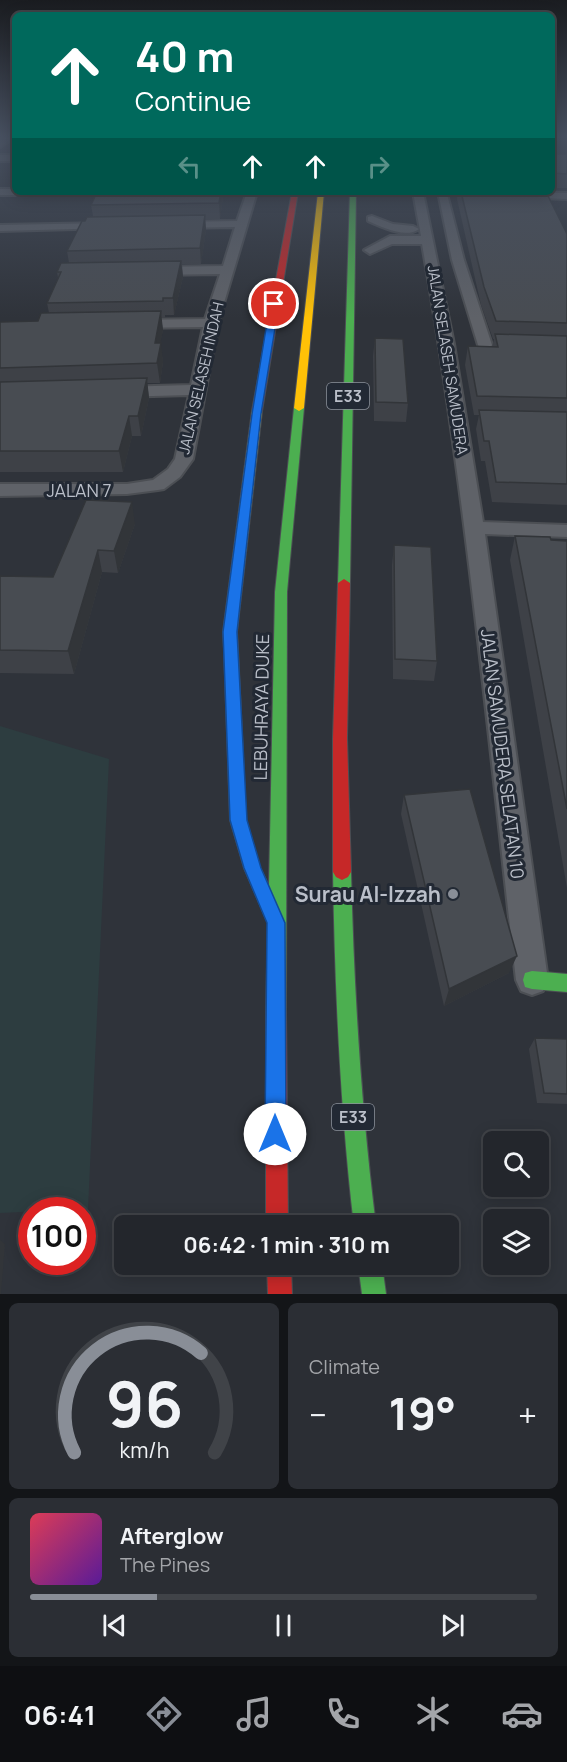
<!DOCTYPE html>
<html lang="en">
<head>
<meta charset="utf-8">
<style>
  body { margin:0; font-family:Manrope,sans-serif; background:#2b2e34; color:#f1f3f6; height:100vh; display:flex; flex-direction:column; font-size:22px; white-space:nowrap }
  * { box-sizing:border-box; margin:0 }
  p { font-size:20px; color:#a3a5a9 }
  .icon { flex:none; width:33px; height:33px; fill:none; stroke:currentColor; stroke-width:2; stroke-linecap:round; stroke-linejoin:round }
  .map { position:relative; height:1294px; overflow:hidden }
  .sheet { display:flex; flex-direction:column; gap:9px; padding:9px; background:#131518; flex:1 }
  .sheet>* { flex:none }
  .guide { position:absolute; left:12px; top:12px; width:543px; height:183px; border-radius:9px; box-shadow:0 3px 15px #0003,0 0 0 2px #404348; background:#00695c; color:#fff; overflow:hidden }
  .controls { position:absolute; left:483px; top:1131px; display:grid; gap:12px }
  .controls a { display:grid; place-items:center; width:66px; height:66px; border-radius:9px; background:#23262c; box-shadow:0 3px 15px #0003,0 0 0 2px #404348; font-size:30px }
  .speed { position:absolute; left:18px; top:1197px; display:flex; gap:12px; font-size:30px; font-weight:700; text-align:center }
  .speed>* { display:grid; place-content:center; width:78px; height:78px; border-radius:50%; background:#23262c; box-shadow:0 3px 15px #0003,0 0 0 2px #404348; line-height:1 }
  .speed .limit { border:9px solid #d22; background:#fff; color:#111 }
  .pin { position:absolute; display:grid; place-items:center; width:51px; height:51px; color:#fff; margin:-26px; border:3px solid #fff; border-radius:50%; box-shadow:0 2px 6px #0007 }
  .me { position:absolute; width:66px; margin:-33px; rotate:0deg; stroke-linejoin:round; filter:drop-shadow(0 0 4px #0008) }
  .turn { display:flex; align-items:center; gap:21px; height:126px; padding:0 24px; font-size:27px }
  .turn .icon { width:78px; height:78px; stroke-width:2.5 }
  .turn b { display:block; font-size:42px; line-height:51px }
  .lanes { display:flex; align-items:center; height:57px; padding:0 24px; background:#0003; justify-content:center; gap:30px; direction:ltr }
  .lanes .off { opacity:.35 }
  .big { font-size:45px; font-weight:700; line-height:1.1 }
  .sheet .tile { flex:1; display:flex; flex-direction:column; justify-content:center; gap:9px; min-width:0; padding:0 21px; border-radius:9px; background:#2b2e34 }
  .sheet .dial { align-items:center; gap:0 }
  .dial svg { height:156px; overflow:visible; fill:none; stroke:#404348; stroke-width:7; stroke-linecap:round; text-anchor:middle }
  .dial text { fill:#f1f3f6; stroke:none }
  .song { display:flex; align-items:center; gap:18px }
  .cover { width:72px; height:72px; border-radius:9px; background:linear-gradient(135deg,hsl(350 70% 55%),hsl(270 70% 35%)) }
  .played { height:6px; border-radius:3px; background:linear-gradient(90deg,#898e97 25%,#404348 25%) }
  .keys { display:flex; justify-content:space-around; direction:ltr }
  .heat { display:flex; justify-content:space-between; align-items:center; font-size:33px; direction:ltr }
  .sheet .tiles { flex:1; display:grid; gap:9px; grid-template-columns:1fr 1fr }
  .tile:last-child { grid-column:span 2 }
  .trip { position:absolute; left:114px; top:1215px; width:345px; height:60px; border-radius:9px; background:#23262c; box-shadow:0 3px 15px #0003,0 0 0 2px #404348; font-weight:700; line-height:60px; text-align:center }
  .menu { display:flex; height:96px; justify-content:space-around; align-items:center; background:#0e0f12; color:#a3a5a9 }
  .menu .icon { width:42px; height:42px }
  .menu .selected { color:#898e97 }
  .menu b { font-size:27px; color:#f1f3f6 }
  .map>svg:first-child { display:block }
</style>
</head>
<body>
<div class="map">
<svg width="567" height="1294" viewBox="0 0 567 1294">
  <rect width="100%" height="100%" fill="#2f333a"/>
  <!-- green -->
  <path fill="#2d3d40" d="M0,726L109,759L88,1209L0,1213Z"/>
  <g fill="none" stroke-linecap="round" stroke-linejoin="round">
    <!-- street casing -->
    <g stroke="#4c4f54" stroke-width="4">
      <path id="street" d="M4,137H14L0,147V140Z
        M0,155H15V161H0Z
        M0,189H15V192H20L15,195H0Z
        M247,192H257L218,323L193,459L180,477L164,489L158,490L127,494L0,496V484H127L153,480L168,469L175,459L189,395L118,397L110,392L118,387L191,385L203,327L130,328L123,324L130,320L205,319L220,274L151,275L145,271L151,267L223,266L235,227L175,228L169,225L175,222L237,221Z
        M413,192H423L454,344L483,522L567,525V537L485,534L548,980L543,991L532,995L521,991L516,980C488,734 465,487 422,244H392L370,254L364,250L390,236H421Z
        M438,192L447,194L464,260L492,345L490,348H480L478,345L452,260Z
        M517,192L567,193V199L514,197L513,195Z
        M372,216L393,224L413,226L419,229C406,239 382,227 368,221V217Z
        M109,223L113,224V228L0,231V225Z"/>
    </g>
    <!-- fast casing -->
    <g stroke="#4c4f54" stroke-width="2">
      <path id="fast" d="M350,192H356L350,583L344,587L338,583Z
        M299,405L304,408L287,592L286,1013L283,1020L276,1023L269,1020L266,1013L268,920L266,919L244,868L230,820L224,649L231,644L238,649L246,820L260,868L269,886L275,592L294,408Z
        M342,864L348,867L351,872C354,992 361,1106 376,1226H354C340,1106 335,992 333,872L336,867Z
        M532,971L567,974V992L532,989L525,987L523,980L525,973Z
        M358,1264H382L386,1294H362Z"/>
    </g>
    <!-- slow casing -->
    <g stroke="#4c4f54" stroke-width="2">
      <path id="slow" d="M318,192H324L304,408L299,411L294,408Z
        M257,408L262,411L237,632L238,649L231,654L224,649L223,632L252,411Z"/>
    </g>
    <!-- jam casing -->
    <g stroke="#4c4f54" stroke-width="2">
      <path id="jam" d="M292,192H298L262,411L257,414L252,411Z
        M344,579L350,583L347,738L351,872L348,877L342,880L336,877L333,872V738L338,583Z
        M276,1003L283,1006L286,1013L288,1226H266V1013L269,1006Z
        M267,1264H291L292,1294H268Z"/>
    </g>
    <!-- street -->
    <use href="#street" fill="#5f6268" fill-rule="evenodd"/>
    <!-- fast -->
    <use href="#fast" fill="#4caf50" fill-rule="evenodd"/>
    <!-- slow -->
    <use href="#slow" fill="#ffc107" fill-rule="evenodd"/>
    <!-- jam -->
    <use href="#jam" fill="#c62828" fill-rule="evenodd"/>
  </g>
  <!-- wall -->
  <path fill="#3e4147" d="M552,147L555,154H567V188H552Z
    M97,192H223V197L220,219H205L206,230L201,264H182L183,277L174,315H165V318H161L163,330L160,343L163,362L160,383H147L149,398L141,436H132L123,472H0V322L38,321L49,313L47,303L58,278L57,272L69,263L67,251L85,221L93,216L91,205Z
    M458,192H546L567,234V505L492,502L485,461H481L476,429L479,415H474L465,365L468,346L492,347L494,339H493L481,305L457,199Z
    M375,338L408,403L406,422L374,421L373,356Z
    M135,524L118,573L102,572L74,674L0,673V576L53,577Z
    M515,536L551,540L567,541V888L510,560Z
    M394,545L437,661L434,681L393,679L392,565Z
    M404,795L509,973L444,1006L401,814Z
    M535,1038L567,1039V1104L537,1103L529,1049Z"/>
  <!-- shaded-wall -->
  <path fill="#323539" d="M221,192H223V197L220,219L219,203Z
    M205,215L206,230L201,264L200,248Z
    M181,261L183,277L174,315L173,298Z
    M161,311L163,330L157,362L155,343Z
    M161,343L163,362L160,383L157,363Z
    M147,378L149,398L141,436L138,416Z
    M129,416L132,436L123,472L119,451Z
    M132,502L135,524L118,573L114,551Z
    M98,550L102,572L74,674L68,651Z
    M517,956L509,973L444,1006L449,989Z
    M0,1240L5,1244L1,1294H0Z"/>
  <!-- building -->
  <path fill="#484c52" stroke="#323539" stroke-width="1.5" d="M552,147L555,154H567V174L552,173Z
    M97,192H221L219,203L91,205Z
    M461,192H546L567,234V323L496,321L484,287Z
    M205,215L200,248L67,251L82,221H85L87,217Z
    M181,261L173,298H163V301L47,303L61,272H57L61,263Z
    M161,311L155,343H161L157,363L0,368V322L38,321L41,313Z
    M495,334L567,336V398L477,396L468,346L498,347Z
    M375,338L403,339L408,403L376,402Z
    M147,378L138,416H129L119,451H0V382Z
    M479,410L567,412V484L496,482L489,441H484Z
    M86,500L132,502L114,551L98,550L68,651L0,650V576L53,577Z
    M515,536L550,537L551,540L567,541V809Z
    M394,545L431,547L437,661L395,659Z
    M470,789L517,956L449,989L404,795Z
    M535,1038L567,1039V1094L544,1093Z"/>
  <!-- sky -->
  <linearGradient id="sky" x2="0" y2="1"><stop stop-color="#1a1c20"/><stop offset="0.43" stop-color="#475060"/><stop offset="1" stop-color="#475060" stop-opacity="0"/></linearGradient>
  <rect width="567" height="318" fill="url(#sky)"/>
  <!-- route -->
  <path fill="#1a73e8" stroke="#114b97" stroke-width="1.5" d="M274,302L279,304L261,414L237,632L247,820L261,868L285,923L286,1134L283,1142L275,1145L268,1142L265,1134L267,923L244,868L230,820L223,632L252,414L270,304Z"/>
  <!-- markers -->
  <circle fill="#898e97" stroke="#222934" stroke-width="2" cx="453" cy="894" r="6"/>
  <g text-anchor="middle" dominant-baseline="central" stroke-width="6" stroke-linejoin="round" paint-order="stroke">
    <!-- far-street labels -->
    <g font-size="15" fill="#babfc9" stroke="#222934">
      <text transform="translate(448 360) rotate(81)">JALAN SELASEH SAMUDERA</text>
      <text transform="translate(201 378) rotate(-77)">JALAN SELASEH INDAH</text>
    </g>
    <!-- shield labels -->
    <g fill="#222934" stroke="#8c929c" stroke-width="1.5">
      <rect x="327" y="383" width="42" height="26" rx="4.5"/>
      <rect x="332" y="1104" width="42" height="26" rx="4.5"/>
    </g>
    <g font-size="16" font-weight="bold" fill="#babfc9">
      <text x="348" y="396">E33</text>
      <text x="353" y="1117">E33</text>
    </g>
    <!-- street labels -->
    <g font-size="18" fill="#babfc9" stroke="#222934">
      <text x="79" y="490">JALAN 7</text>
      <text transform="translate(261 707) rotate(-89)">LEBUHRAYA DUKE</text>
      <text transform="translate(503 754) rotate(83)">JALAN SAMUDERA SELATAN 10</text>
    </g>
    <!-- near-poi labels -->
    <g font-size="21" font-weight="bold" fill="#babfc9" stroke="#222934" text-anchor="end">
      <text x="441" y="894">Surau Al-Izzah</text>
    </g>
  </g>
</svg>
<div class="controls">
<a><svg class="icon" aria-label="search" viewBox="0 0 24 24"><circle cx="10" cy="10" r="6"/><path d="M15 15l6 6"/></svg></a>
<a><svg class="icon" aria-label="layers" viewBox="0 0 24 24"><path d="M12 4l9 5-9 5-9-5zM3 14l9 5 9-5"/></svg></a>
</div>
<div class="speed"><div class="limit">100</div></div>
<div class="pin" style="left:274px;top:304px;background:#d93025"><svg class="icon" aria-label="arrive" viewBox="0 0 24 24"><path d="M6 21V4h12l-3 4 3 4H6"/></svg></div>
<svg class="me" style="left:275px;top:1134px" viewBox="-20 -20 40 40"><circle r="19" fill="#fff"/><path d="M0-13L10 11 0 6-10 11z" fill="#1a73e8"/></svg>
<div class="trip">06:42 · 1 min · 310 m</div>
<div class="guide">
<div class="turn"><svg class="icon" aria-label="ahead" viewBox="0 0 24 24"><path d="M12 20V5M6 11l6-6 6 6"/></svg><div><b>40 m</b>Continue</div></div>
<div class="lanes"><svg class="icon off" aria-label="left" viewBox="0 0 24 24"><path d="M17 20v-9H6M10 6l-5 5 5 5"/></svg><svg class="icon" aria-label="ahead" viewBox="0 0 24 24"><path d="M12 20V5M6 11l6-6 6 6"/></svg><svg class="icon" aria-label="ahead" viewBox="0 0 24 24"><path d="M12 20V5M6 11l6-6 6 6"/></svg><svg class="icon off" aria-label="right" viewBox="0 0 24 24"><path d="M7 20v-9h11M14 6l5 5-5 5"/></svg></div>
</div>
</div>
<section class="sheet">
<div class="tiles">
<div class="tile dial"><svg viewBox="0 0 100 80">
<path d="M14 69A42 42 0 1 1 86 69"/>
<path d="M14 69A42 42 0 0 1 79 18" stroke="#898e97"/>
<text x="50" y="56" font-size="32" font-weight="700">96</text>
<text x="50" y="72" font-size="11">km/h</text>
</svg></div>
<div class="tile"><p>Climate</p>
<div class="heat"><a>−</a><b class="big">19°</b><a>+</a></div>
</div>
<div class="tile">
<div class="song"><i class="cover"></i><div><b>Afterglow</b><p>The Pines</p></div></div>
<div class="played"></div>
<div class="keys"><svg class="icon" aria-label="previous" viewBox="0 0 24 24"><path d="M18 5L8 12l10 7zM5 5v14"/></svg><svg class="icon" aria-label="pause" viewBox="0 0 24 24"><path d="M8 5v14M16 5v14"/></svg><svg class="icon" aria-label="next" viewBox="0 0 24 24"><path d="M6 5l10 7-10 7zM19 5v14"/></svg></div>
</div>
</div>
</section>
<nav class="menu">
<b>06:41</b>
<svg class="icon selected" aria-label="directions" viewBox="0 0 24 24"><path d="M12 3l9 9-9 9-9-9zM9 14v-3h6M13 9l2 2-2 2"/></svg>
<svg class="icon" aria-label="music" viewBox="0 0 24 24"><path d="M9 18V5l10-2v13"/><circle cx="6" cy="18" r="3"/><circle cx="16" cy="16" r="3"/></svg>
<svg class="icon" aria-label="phone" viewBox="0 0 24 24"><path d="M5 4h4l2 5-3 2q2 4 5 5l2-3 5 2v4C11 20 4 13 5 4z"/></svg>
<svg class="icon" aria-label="climate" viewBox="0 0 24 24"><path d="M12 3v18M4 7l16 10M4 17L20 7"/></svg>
<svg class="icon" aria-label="car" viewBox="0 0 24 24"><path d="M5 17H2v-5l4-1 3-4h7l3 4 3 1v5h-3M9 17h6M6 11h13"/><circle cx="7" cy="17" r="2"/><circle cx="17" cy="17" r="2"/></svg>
</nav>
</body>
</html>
